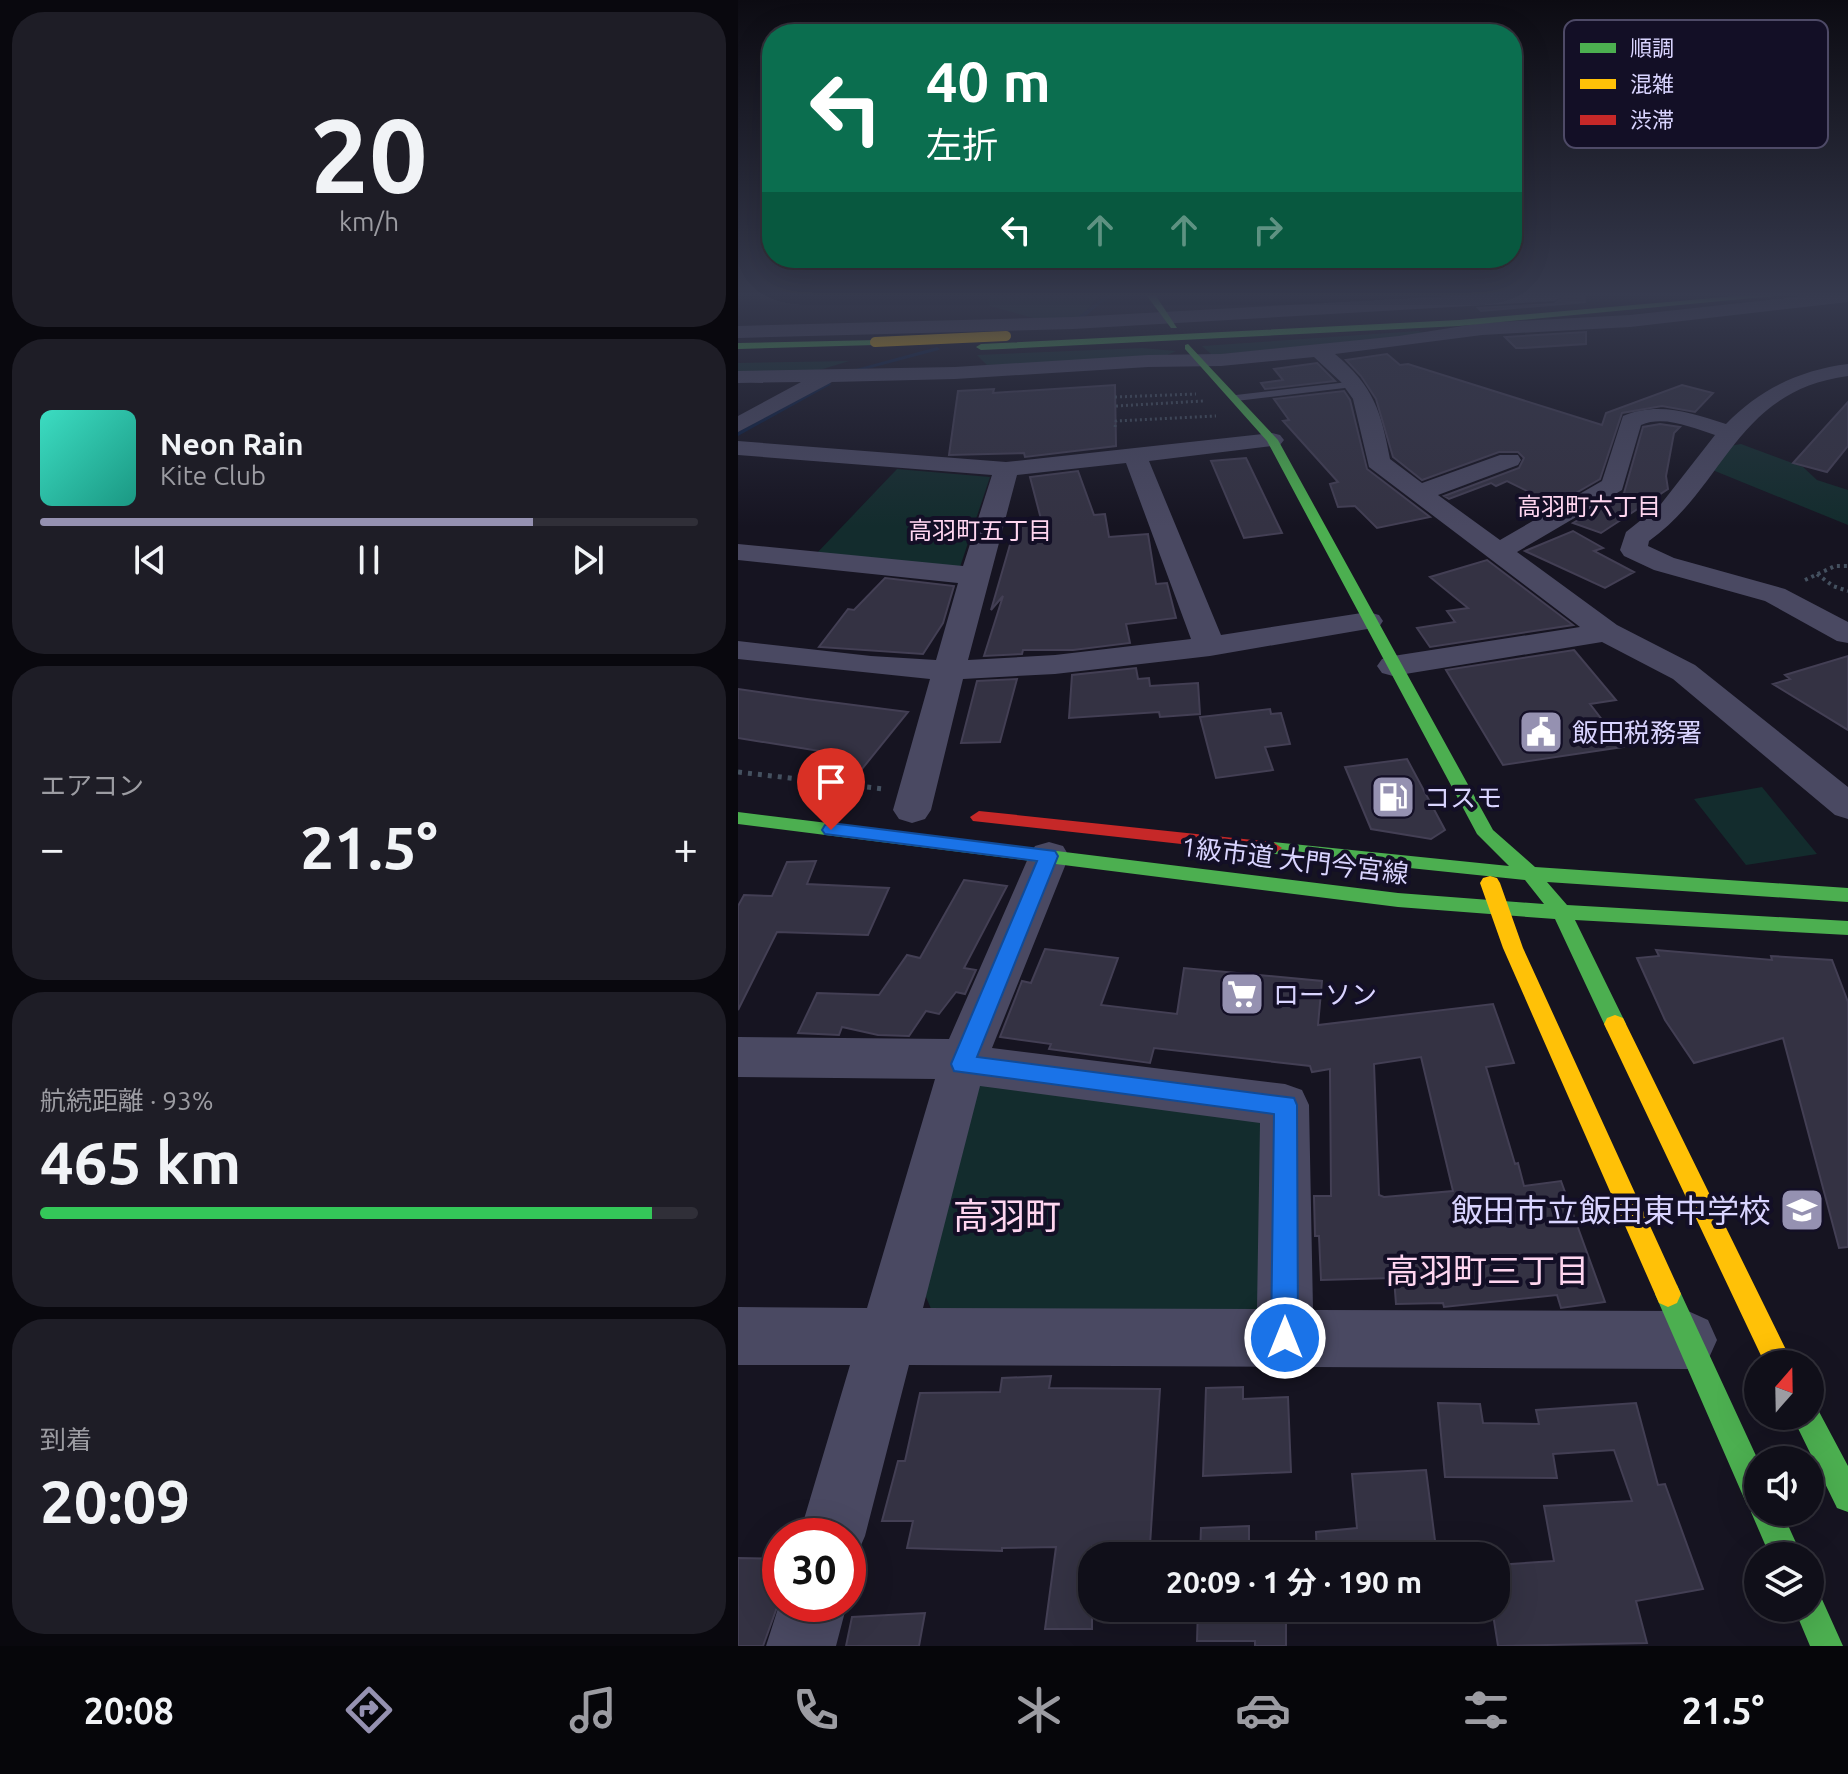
<!DOCTYPE html>
<html lang="ja">
<head>
<meta charset="utf-8">
<style>
  body { margin:0; font-family:Ubuntu,"Noto Sans JP",sans-serif; background:#1e1d26; color:#f1f3f6; height:100vh; display:flex; flex-direction:column; font-size:30px; white-space:nowrap }
  * { box-sizing:border-box; margin:0 }
  p { font-size:26px; color:#9c9ca2 }
  .icon { flex:none; width:44px; height:44px; fill:none; stroke:currentColor; stroke-width:2; stroke-linecap:round; stroke-linejoin:round }
  .map { position:relative; flex:1; overflow:hidden }
  .panel { display:flex; flex-direction:column; gap:12px; padding:12px; background:#09080e; width:738px }
  .panel>* { flex:none }
  .hud { position:absolute; left:24px; top:24px; width:760px; height:244px; border-radius:32px; box-shadow:0 8px 32px #0002,0 0 0 2px #302f38; background:#0b6e4f; color:#fff; overflow:hidden }
  .needle { width:52px; rotate:20deg }
  .controls { position:absolute; left:1006px; top:1350px; display:grid; gap:16px }
  .controls a { display:grid; place-items:center; width:80px; height:80px; border-radius:50%; background:#100f19; box-shadow:0 8px 32px #0002,0 0 0 2px #302f38; font-size:40px }
  .speed { position:absolute; left:24px; top:1518px; display:flex; gap:16px; font-size:40px; font-weight:700; text-align:center }
  .speed>* { display:grid; place-content:center; width:104px; height:104px; border-radius:50%; background:#100f19; box-shadow:0 8px 32px #0002,0 0 0 2px #302f38; line-height:1 }
  .speed .limit { border:12px solid #d22; background:#fff; color:#111 }
  .pin { position:absolute; display:grid; place-items:center; width:68px; height:68px; color:#fff; margin:-82px -34px; border-radius:50% 50% 50% 0; rotate:-45deg; box-shadow:0 0 8px #0007 }
  .pin .icon { rotate:45deg }
  .me { position:absolute; width:88px; margin:-44px; rotate:0deg; stroke-linejoin:round; filter:drop-shadow(0 0 6px #0008) }
  .turn { display:flex; align-items:center; gap:28px; height:168px; padding:0 32px; font-size:36px }
  .turn .icon { width:104px; height:104px; stroke-width:2.5 }
  .turn b { display:block; font-size:56px; line-height:68px }
  .lanes { display:flex; align-items:center; height:76px; padding:0 32px; background:#0003; justify-content:center; gap:40px; direction:ltr }
  .lanes .off { opacity:.35 }
  .big { font-size:60px; font-weight:700; line-height:1.1 }
  .panel .widget { flex:1; display:flex; flex-direction:column; justify-content:center; gap:12px; min-width:0; padding:0 28px; border-radius:32px; background:#1e1d26 }
  .panel .dial { align-items:center; gap:0 }
  .dial b { font-size:104px; line-height:1 }
  .song { display:flex; align-items:center; gap:24px }
  .cover { width:96px; height:96px; border-radius:12px; background:linear-gradient(135deg,hsl(170 70% 55%),hsl(170 70% 35%)) }
  .played { height:8px; border-radius:4px; background:linear-gradient(90deg,#9591b1 75%,#302f38 75%) }
  .keys { display:flex; justify-content:space-around; direction:ltr }
  .heat { display:flex; justify-content:space-between; align-items:center; font-size:44px; direction:ltr }
  .charge { height:12px; border-radius:6px; background:linear-gradient(90deg,#34c759 93%,#302f38 0) }
  .trip { position:absolute; left:340px; top:1542px; width:432px; height:80px; border-radius:32px; background:#100f19; box-shadow:0 8px 32px #0002,0 0 0 2px #302f38; font-weight:700; line-height:80px; text-align:center }
  .dock { display:flex; height:128px; justify-content:space-around; align-items:center; background:#06060a; color:#9c9ca2 }
  .dock .icon { width:56px; height:56px }
  .dock .on { color:#9591b1 }
  .dock b { font-size:36px; color:#f1f3f6 }
  main { display:flex; flex:1; min-height:0 }
  .map>svg:first-child { display:block }
</style>
</head>
<body>
<main>
<section class="panel">
<div class="widget dial"><b>20</b><p>km/h</p></div>
<div class="widget">
<div class="song"><i class="cover"></i><div><b>Neon Rain</b><p>Kite Club</p></div></div>
<div class="played"></div>
<div class="keys"><svg class="icon" aria-label="previous" viewBox="0 0 24 24"><path d="M18 5L8 12l10 7zM5 5v14"/></svg><svg class="icon" aria-label="pause" viewBox="0 0 24 24"><path d="M8 5v14M16 5v14"/></svg><svg class="icon" aria-label="next" viewBox="0 0 24 24"><path d="M6 5l10 7-10 7zM19 5v14"/></svg></div>
</div>
<div class="widget"><p>エアコン</p>
<div class="heat"><a>−</a><b class="big">21.5°</b><a>+</a></div>
</div>
<div class="widget"><p>航続距離 · 93%</p><b class="big">465 km</b><div class="charge"></div></div>
<div class="widget"><p>到着</p><b class="big">20:09</b></div>
</section>
<div class="map">
<svg width="1110" height="1646" viewBox="0 0 1110 1646">
  <rect width="100%" height="100%" fill="#161421"/>
  <!-- green -->
  <path fill="#132c2d" d="M250,296H361L342,318L306,321L252,306Z
    M680,331L690,334L474,355L464,346Z
    M404,348L438,351L425,357L249,365L239,355Z
    M111,361L75,372L0,374V363Z
    M1003,444L1065,467L1079,480L1110,490V525L972,469L992,446Z
    M159,469L252,477L222,567L79,553Z
    M1024,787L1079,854L1008,865L956,799Z
    M238,1082L533,1120L530,1311L197,1318L185,1290Z"/>
  <g fill="none" stroke-linecap="round" stroke-linejoin="round">
    <!-- stream -->
    <path fill="#0b1e41" fill-rule="evenodd" d="M367,296H372L344,319H340V317Z
      M199,347L202,349L201,350L110,374L107,372Z
      M90,382L93,384L92,385L0,436V432Z"/>
  </g>
  <!-- building -->
  <path fill="#343243" stroke="#433f54" stroke-width="2" fill-rule="evenodd" d="M828,296H846L847,302L743,311L740,308L816,304Z
    M848,332V344L784,348H778L767,337Z
    M649,354L662,365L670,364L864,425L868,413L944,385L975,393L957,412L924,406L884,413L862,479L817,505L769,481L758,486L753,483L711,499L706,496L781,468L786,458L780,452H761L684,480L655,457L638,399L623,376L608,360Z
    M579,363L597,381L527,389L523,383L545,380L536,369Z
    M377,385L378,446L287,457L286,453L211,455L220,391L256,389L255,393Z
    M606,391L612,400L629,469L692,517L639,528L617,506L600,507L592,484L600,482L545,421L551,420L536,399Z
    M1110,402V446L1089,472L1055,463Z
    M922,424L942,427L936,433L928,476L930,489L863,533L835,523L886,493L905,427Z
    M508,458L544,533L506,538L473,461Z
    M340,471L356,515L367,514L371,537L410,534L418,584L429,583L438,618L388,624L392,643L335,650H285L284,654L246,656L265,596L253,610L278,524L304,523L292,477Z
    M835,531L865,548L856,551L896,572L867,588L787,551Z
    M749,560L835,625L692,647L679,628L717,622L709,611L730,608L692,577Z
    M147,578L216,586L205,623L185,654L81,647L110,609L116,610Z
    M836,650L878,700L852,704L885,747L765,765L708,670Z
    M1110,656V730L1035,684L1052,679L1047,675Z
    M398,668L400,679L411,678L412,686L460,683L462,714L422,717L421,712L331,718L334,675Z
    M279,679L262,742L223,743L239,681Z
    M0,689L69,699L170,712L124,769L86,763L94,753L0,738Z
    M532,709L533,714L543,713L552,744L527,747L535,770L478,778L462,717Z
    M669,759L707,830L693,839L633,829L607,767Z
    M78,861L69,884L151,888L130,935L39,932L0,1010V906L6,895L34,896L49,862Z
    M226,880L269,886L226,968L238,970L227,994L218,992L201,1014L188,1011L171,1036L140,1035L104,1027L101,1035L60,1033L79,993L141,995L169,955L182,958Z
    M307,949L380,958L363,1005L439,1014L446,968L584,981L580,1025L755,1004L776,1063L748,1067L777,1164L780,1163L786,1186L823,1181L867,1302L823,1308L819,1295L706,1307L705,1303L658,1304L656,1278L583,1280L581,1236H577L576,1196H593L592,1069L574,1072L572,1066L416,1048L412,1063L311,1049L313,1044L262,1037L284,981L293,983ZM683,1057L715,1191L646,1197L641,1195L636,1064Z
    M918,950L1034,960L1033,956L1094,960L1110,1002V1247L1101,1248L1045,1038L956,1063L927,1020L899,958L921,956Z
    M313,1376L311,1388L422,1389L412,1545L354,1546V1629H307L318,1547L264,1548V1551L169,1548L175,1521H144L160,1461H167L182,1393L262,1392L264,1378Z
    M505,1387V1399L550,1397L553,1472L465,1476L468,1388Z
    M700,1403L742,1404L745,1423L801,1424L798,1410L898,1403L920,1485L927,1484L965,1589L898,1601L909,1643L760,1646L754,1608H758V1565L816,1561L806,1506L894,1501L876,1450L815,1454L819,1478L707,1477Z
    M688,1470L699,1556H579L578,1532L619,1528L614,1474Z
    M511,1526V1556H462L463,1528Z
    M0,1558L42,1559V1599L25,1646H0Z
    M460,1608H548V1646H517V1641H459Z
    M187,1613L181,1646H108L114,1617Z"/>
  <g fill="none" stroke-linecap="round" stroke-linejoin="round">
    <!-- path-far2 -->
    <path stroke="#44505f" stroke-width="3" stroke-dasharray="2 3" stroke-linecap="butt" d="M377,397L458,394
      M378,406L465,401
      M377,427L378,421L478,416"/>
    <!-- path-far1 -->
    <path stroke="#44505f" stroke-width="4" stroke-dasharray="3 4" stroke-linecap="butt" d="M1079,574L1095,586L1110,591
      M1067,580L1097,566H1110"/>
    <!-- path -->
    <path stroke="#44505f" stroke-width="5" stroke-dasharray="4 6" stroke-linecap="butt" d="M0,772L146,789"/>
    <!-- lane -->
    <path fill="#4a4962" fill-rule="evenodd" d="M619,381L625,384L623,386L498,401L492,398L498,395Z"/>
    <!-- street -->
    <path fill="#4a4962" fill-rule="evenodd" d="M714,296H825L816,301L335,329L0,338V326L335,317Z
      M1067,296H1110V302L892,327L744,335L597,354C636,387 643,411 652,459L684,483L762,455H780L783,460L780,465L700,495L762,540L864,481L885,416C920,401 953,413 988,424C1022,389 1062,370 1110,364V376C997,391 988,486 911,541L910,546L936,558L1047,589L1110,622V643L1099,641L1027,601L916,570L886,556L882,550L888,532L923,504L977,435C954,428 927,415 903,425L884,490L779,552L879,625L957,665L1110,787V819L1097,815L935,679L864,642L655,676L644,673L639,666L644,659L655,656L842,627L631,467L615,399L603,382L576,357L483,366L410,367L217,379L94,382L0,432V416L63,382L0,383V371L217,367L410,355L483,354L661,336L744,323L892,315Z
      M534,433L542,435L546,440L542,445L411,461L483,635L630,612L641,615L645,621L641,627L472,656L317,674L225,679L193,810L187,819L174,823L161,819L155,810L192,679L0,659V641L133,656L198,660L220,583L0,560V544L225,566L254,475L0,455V441L268,462ZM388,463L453,639L317,655L230,660L279,475Z
      M311,842L325,846L331,856L254,1048L547,1084L564,1090L571,1105L575,1310L950,1311L970,1320L979,1340L970,1360L950,1369L171,1365L127,1536L117,1559L110,1562V1536H61L112,1365H0V1307L129,1308L197,1079L0,1077V1037L211,1039L291,856L297,846ZM242,1086L522,1123L519,1309L185,1308Z
      M42,1602L109,1604L98,1646H28Z"/>
    <!-- fast -->
    <path fill="#4caf50" fill-rule="evenodd" d="M409,296H418L439,328H433Z
      M999,296H1036L721,326L243,350L238,347L243,344L721,320Z
      M140,340L137,345L0,349V343Z
      M450,344L540,440L755,830L797,867L1110,888V902L809,882L829,905L1110,921V935L837,920L888,1024L885,1030L877,1033L869,1030L817,919L660,907L0,824V812L660,893L806,904L787,880L528,853L526,848L535,842L771,866L739,834L529,441L447,349V345Z
      M930,1281L939,1285L1020,1460V1512H1044L1064,1556H1032L1013,1512L1015,1507L1009,1505L917,1294L921,1285Z
      M1072,1403L1078,1406L1110,1466V1512L1099,1508L1054,1416H1072Z
      M1072,1592L1083,1597L1105,1646H1072L1056,1608H1072Z"/>
    <!-- slow -->
    <path fill="#ffc107" fill-rule="evenodd" d="M752,876L759,878L762,883L785,948L939,1285L943,1294L939,1303L930,1307L921,1303L765,948L742,883L745,878Z
      M877,1015L885,1018L1055,1364H1027L866,1024L869,1018Z"/>
    <!-- jam -->
    <path fill="#c62828" fill-rule="evenodd" d="M241,811L535,842L544,848L535,854L235,821L232,817Z"/>
    <!-- slow-bridge -->
    <path stroke="#ffc107" stroke-width="10" d="M137,342L268,336"/>
  </g>
  <!-- sky -->
  <linearGradient id="sky" x2="0" y2="1"><stop stop-color="#0c0b12"/><stop offset="0.56" stop-color="#363a4e"/><stop offset="1" stop-color="#363a4e" stop-opacity="0"/></linearGradient>
  <rect width="1110" height="527" fill="url(#sky)"/>
  <!-- route -->
  <path fill="#1a73e8" stroke="#114b97" stroke-width="2" d="M93,823L317,851L320,856L239,1057L556,1098L559,1105L560,1338L556,1347L547,1351L537,1347L533,1338L536,1114L216,1071L213,1064L299,861L87,834L84,830L87,825Z"/>
  <!-- icons -->
  <defs>
    <g id="civic-square" transform="scale(2.3)"><rect x="-9" y="-9" width="18" height="18" rx="4" fill="#9591b1" stroke="#130f26"/><path d="M-.6-6.5H3V-4.5H.6V-3L4-1V1h2V6H-6V1h2V-1L-.6-3ZM-1.2 2.5V6h2.4V2.5Z" fill="#fff"/></g>
    <g id="fuel-square" transform="scale(2.3)"><rect x="-9" y="-9" width="18" height="18" rx="4" fill="#9591b1" stroke="#130f26"/><path d="M-5.5-6h7V0h2V4h1.3V-2.5L3-4.5l.8-.8L6-3V5H2.5V1h-1V6h-7ZM-4.2-4.7v3.2H.2V-4.7Z" fill="#fff"/></g>
    <g id="supermarket-square" transform="scale(2.3)"><rect x="-9" y="-9" width="18" height="18" rx="4" fill="#9591b1" stroke="#130f26"/><path d="M-6-5.5h2.5l.6 2H6L4.5 2H-2.5L-4.4-4H-6ZM-1.5 3.2a1.3 1.3 0 1 0 .1 0ZM3 3.2a1.3 1.3 0 1 0 .1 0Z" fill="#fff"/></g>
    <g id="school-square" transform="scale(2.3)"><rect x="-9" y="-9" width="18" height="18" rx="4" fill="#9591b1" stroke="#130f26"/><path d="M0-5L7-2L0 1L-7-2ZM-4 1L0 2.5L4 1V4Q0 6-4 4Z" fill="#fff"/></g>
  </defs>
  <g fill-rule="evenodd">
    <use href="#civic-square" x="803" y="732"/>
    <use href="#fuel-square" x="655" y="797"/>
    <use href="#supermarket-square" x="504" y="994"/>
    <use href="#school-square" x="1064" y="1210"/>
  </g>
  <g text-anchor="middle" dominant-baseline="central" stroke-width="8" stroke-linejoin="round" paint-order="stroke">
    <!-- far-neighbourhood labels -->
    <g font-size="24" fill="#ffd6f0" stroke="#130f26">
      <text x="851" y="506">高羽町六丁目</text>
      <text x="242" y="530">高羽町五丁目</text>
    </g>
    <!-- poi labels -->
    <g font-size="26" fill="#d9d4ff" stroke="#130f26" text-anchor="start">
      <text x="834" y="732">飯田税務署</text>
      <text x="686" y="797">コスモ</text>
      <text x="535" y="994">ローソン</text>
    </g>
    <!-- street labels -->
    <g font-size="26" fill="#d9d4ff" stroke="#130f26">
      <text transform="translate(557 860) rotate(7)">1級市道 大門今宮線</text>
    </g>
    <!-- near-poi labels -->
    <g font-size="32" fill="#d9d4ff" stroke="#130f26" text-anchor="end">
      <text x="1033" y="1210">飯田市立飯田東中学校</text>
    </g>
    <!-- near-neighbourhood labels -->
    <g font-size="34" fill="#ffd6f0" stroke="#130f26">
      <text x="749" y="1270">高羽町三丁目</text>
    </g>
    <!-- near-quarter labels -->
    <g font-size="36" fill="#ffd6f0" stroke="#130f26">
      <text x="269" y="1215">高羽町</text>
    </g>
  </g>
  <!-- legend -->
  <rect x="826" y="20" width="264" height="128" rx="12" fill="#130f26" stroke="#4e4a67" stroke-width="2"/>
  <rect x="842" y="43" width="36" height="10" fill="#4caf50"/>
  <rect x="842" y="79" width="36" height="10" fill="#ffc107"/>
  <rect x="842" y="115" width="36" height="10" fill="#c62828"/>
  <g font-size="22" fill="#d9d4ff">
    <text x="892" y="56">順調</text>
    <text x="892" y="92">混雑</text>
    <text x="892" y="128">渋滞</text>
  </g>
</svg>
<div class="controls">
<a><svg class="needle" viewBox="-14 -14 28 28"><path d="M0-13l5 13h-10z" fill="#e53935"/><path d="M0 13l5-13h-10z" fill="#9c9ca2"/></svg></a>
<a><svg class="icon" aria-label="sound" viewBox="0 0 24 24"><path d="M4 9h4l5-4v14l-5-4H4zM17 9q2 3 0 6"/></svg></a>
<a><svg class="icon" aria-label="layers" viewBox="0 0 24 24"><path d="M12 4l9 5-9 5-9-5zM3 14l9 5 9-5"/></svg></a>
</div>
<div class="speed"><div class="limit">30</div></div>
<div class="pin" style="left:93px;top:830px;background:#d93025"><svg class="icon" aria-label="arrive" viewBox="0 0 24 24"><path d="M6 21V4h12l-3 4 3 4H6"/></svg></div>
<svg class="me" style="left:547px;top:1338px" viewBox="-20 -20 40 40"><circle r="17" fill="#1a73e8" stroke="#fff" stroke-width="3"/><path d="M0-11L8 9 0 5-8 9z" fill="#fff"/></svg>
<div class="trip">20:09 · 1 分 · 190 m</div>
<div class="hud">
<div class="turn"><svg class="icon" aria-label="left" viewBox="0 0 24 24"><path d="M17 20v-9H6M10 6l-5 5 5 5"/></svg><div><b>40 m</b>左折</div></div>
<div class="lanes"><svg class="icon" aria-label="left" viewBox="0 0 24 24"><path d="M17 20v-9H6M10 6l-5 5 5 5"/></svg><svg class="icon off" aria-label="ahead" viewBox="0 0 24 24"><path d="M12 20V5M6 11l6-6 6 6"/></svg><svg class="icon off" aria-label="ahead" viewBox="0 0 24 24"><path d="M12 20V5M6 11l6-6 6 6"/></svg><svg class="icon off" aria-label="right" viewBox="0 0 24 24"><path d="M7 20v-9h11M14 6l5 5-5 5"/></svg></div>
</div>
</div>
</main>
<nav class="dock">
<b>20:08</b>
<svg class="icon on" aria-label="directions" viewBox="0 0 24 24"><path d="M12 3l9 9-9 9-9-9zM9 14v-3h6M13 9l2 2-2 2"/></svg>
<svg class="icon" aria-label="music" viewBox="0 0 24 24"><path d="M9 18V5l10-2v13"/><circle cx="6" cy="18" r="3"/><circle cx="16" cy="16" r="3"/></svg>
<svg class="icon" aria-label="phone" viewBox="0 0 24 24"><path d="M5 4h4l2 5-3 2q2 4 5 5l2-3 5 2v4C11 20 4 13 5 4z"/></svg>
<svg class="icon" aria-label="climate" viewBox="0 0 24 24"><path d="M12 3v18M4 7l16 10M4 17L20 7"/></svg>
<svg class="icon" aria-label="car" viewBox="0 0 24 24"><path d="M5 17H2v-5l4-1 3-4h7l3 4 3 1v5h-3M9 17h6M6 11h13"/><circle cx="7" cy="17" r="2"/><circle cx="17" cy="17" r="2"/></svg>
<svg class="icon" aria-label="filters" viewBox="0 0 24 24"><path d="M4 7h16M4 17h16"/><circle cx="9" cy="7" r="2"/><circle cx="15" cy="17" r="2"/></svg>
<b>21.5°</b>
</nav>
</body>
</html>
